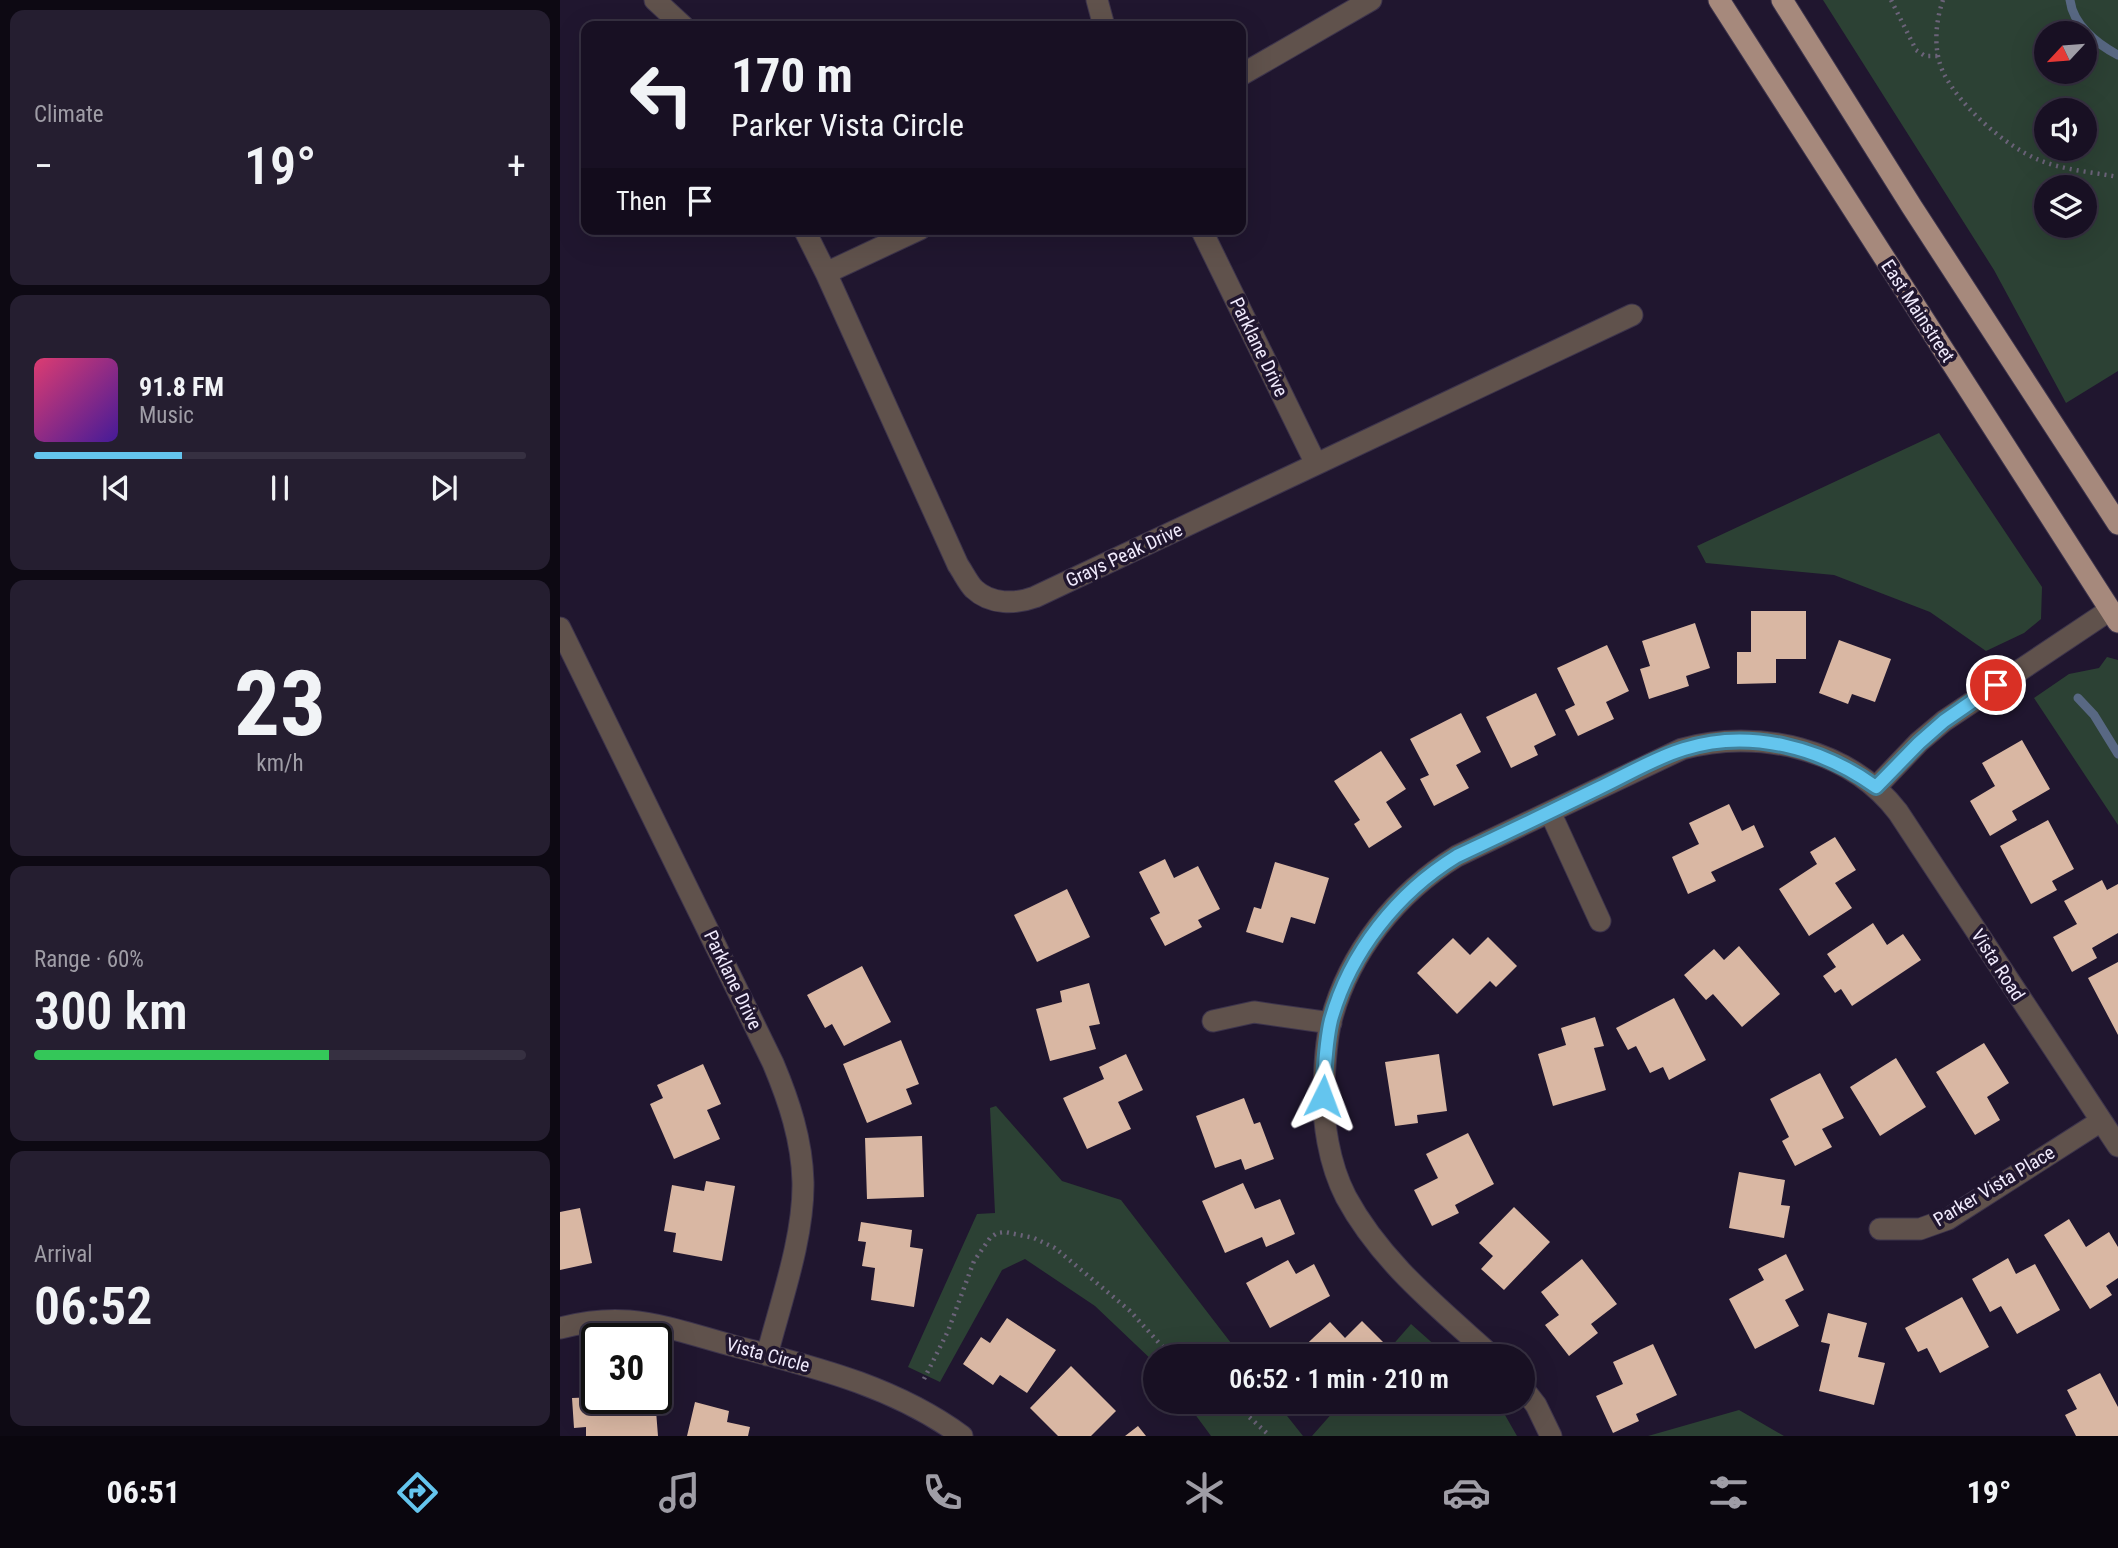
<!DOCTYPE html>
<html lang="en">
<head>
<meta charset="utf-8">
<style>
  body { margin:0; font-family:"Roboto Condensed",sans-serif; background:#251e30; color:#f1f3f6; height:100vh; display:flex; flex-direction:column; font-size:26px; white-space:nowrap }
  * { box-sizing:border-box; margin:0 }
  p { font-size:23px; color:#9f9da6 }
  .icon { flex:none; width:38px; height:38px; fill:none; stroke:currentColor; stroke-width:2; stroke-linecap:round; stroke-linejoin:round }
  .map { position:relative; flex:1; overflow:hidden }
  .drawer { display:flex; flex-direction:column; gap:10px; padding:10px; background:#0d0913; width:560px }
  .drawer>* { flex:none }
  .guide { position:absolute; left:21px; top:21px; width:665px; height:214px; border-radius:14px; box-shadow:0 7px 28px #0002,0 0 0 2px #363041; background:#181023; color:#f1f3f6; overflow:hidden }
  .needle { width:46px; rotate:244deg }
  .fabs { position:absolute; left:1474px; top:21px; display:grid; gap:14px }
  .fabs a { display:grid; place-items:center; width:63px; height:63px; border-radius:50%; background:#181023; box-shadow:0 7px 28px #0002,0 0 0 2px #363041; font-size:35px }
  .speed { position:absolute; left:21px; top:1323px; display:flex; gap:14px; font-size:35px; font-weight:700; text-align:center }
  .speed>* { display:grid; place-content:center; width:91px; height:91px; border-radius:50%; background:#181023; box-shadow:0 7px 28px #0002,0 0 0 2px #363041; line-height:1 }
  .speed .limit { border:4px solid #111; border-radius:10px; background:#fff; color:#111 }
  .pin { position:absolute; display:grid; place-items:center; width:60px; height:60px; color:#fff; margin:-30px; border:4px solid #fff; border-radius:50%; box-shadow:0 2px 7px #0007 }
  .me { position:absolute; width:77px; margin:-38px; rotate:3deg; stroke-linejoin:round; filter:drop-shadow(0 0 5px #0008) }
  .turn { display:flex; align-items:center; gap:24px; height:147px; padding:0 35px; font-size:32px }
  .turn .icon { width:91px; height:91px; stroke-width:2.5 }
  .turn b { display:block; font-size:49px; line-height:60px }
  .then { display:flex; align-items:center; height:66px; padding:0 35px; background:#0003; gap:14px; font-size:26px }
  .big { font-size:52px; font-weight:600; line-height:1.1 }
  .drawer .card { flex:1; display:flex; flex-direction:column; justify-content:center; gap:10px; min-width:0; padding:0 24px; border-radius:14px; background:#251e30 }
  .drawer .dial { align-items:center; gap:0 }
  .dial b { font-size:91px; line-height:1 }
  .song { display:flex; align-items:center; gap:21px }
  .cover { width:84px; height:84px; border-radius:10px; background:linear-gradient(135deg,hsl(340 70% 55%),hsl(260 70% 35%)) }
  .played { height:7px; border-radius:4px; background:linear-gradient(90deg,#64c5ee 30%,#363041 30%) }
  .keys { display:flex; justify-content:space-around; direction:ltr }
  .heat { display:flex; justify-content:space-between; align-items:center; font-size:38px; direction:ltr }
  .charge { height:10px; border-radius:5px; background:linear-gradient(90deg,#34c759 60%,#363041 0) }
  .trip { position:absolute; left:583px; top:1344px; width:392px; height:70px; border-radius:35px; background:#181023; box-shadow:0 7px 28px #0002,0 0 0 2px #363041; font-weight:600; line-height:70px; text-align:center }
  .tabs { display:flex; height:112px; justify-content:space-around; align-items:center; background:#0a060e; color:#9f9da6 }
  .tabs .icon { width:49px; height:49px }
  .tabs .current { color:#64c5ee }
  .tabs b { font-size:32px; color:#f1f3f6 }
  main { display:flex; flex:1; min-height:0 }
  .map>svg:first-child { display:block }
</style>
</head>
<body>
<main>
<section class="drawer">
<div class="card"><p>Climate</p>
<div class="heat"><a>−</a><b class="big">19°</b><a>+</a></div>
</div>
<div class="card">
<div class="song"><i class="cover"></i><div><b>91.8 FM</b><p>Music</p></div></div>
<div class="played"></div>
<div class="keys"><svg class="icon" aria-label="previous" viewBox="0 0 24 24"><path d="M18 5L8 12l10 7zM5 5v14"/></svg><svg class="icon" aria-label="pause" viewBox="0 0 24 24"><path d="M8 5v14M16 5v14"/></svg><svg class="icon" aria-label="next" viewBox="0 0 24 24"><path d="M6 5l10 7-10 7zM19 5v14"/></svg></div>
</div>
<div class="card dial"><b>23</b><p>km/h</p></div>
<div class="card"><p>Range · 60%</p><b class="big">300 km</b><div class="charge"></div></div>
<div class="card"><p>Arrival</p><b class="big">06:52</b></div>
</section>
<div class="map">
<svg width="1558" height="1436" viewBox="0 0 1558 1436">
  <rect width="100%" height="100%" fill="#20162f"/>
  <!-- green -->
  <path fill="#2c4134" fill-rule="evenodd" d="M1263,0H1558V371L1506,403L1434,270ZM1524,33V72H1486V33ZM1524,110V149H1486V110ZM1524,187V226H1486V187Z
    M1379,433L1482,587L1481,619L1464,633L1426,651L1370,612L1274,575L1146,563L1137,546Z
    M1547,657L1558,660V825L1474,698L1509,674L1539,668Z
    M436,1106L502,1181L561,1200L681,1356H595V1363L535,1306L465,1259L442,1270L380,1382L348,1367L417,1214L435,1213L430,1108Z
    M851,1324L887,1356H823Z
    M626,1402H716L743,1436H651Z
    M782,1402H935L941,1408L957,1436H752Z
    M1179,1410L1224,1436H1088Z"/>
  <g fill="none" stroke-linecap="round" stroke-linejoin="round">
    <!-- stream -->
    <path stroke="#586883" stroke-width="9" d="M1510,0C1513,25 1537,44 1558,55
      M1518,698L1534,715L1558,754"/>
  </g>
  <!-- building -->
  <path fill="#d9b7a3" d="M1191,611H1246V659H1216V683L1177,684V652H1191Z
    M1135,623L1150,668L1126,676L1129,686L1089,699L1080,669L1090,666L1082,641Z
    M1279,640L1331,659L1315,702L1292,694L1288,704L1259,693Z
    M1047,645L1069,691L1046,702L1054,719L1018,736L1005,710L1015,705L997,668Z
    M976,693L996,735L974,746L978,755L951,768L926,717Z
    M901,713L921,752L896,765L909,788L874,806L860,779L869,775L850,739Z
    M1462,740L1490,789L1452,811L1457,820L1430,836L1410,801L1435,786L1422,763Z
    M821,751L846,789L826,802L842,827L809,848L794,824L800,820L774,781Z
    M1169,804L1182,831L1194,825L1204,847L1151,872L1156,881L1128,894L1112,857L1139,844L1129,823Z
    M1488,820L1514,869L1492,881L1497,890L1471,904L1440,846Z
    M1275,837L1296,870L1275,883L1292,908L1249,936L1219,889L1257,864L1250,852Z
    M605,859L614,878L638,866L660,909L638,920L642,927L605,946L590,918L600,913L579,872Z
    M715,862L769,878L755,924L731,917L723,943L686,932L694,907L701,909Z
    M1542,880L1547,890L1558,884V933L1532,948L1537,958L1512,972L1493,937L1517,924L1504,901Z
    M507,889L530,937L477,962L454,915Z
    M1313,923L1327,945L1343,934L1361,960L1292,1006L1281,989L1275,993L1263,976L1276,967L1267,954Z
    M928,937L957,966L936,987L930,981L897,1014L857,973L893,938L910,955Z
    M1179,946L1220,994L1182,1027L1153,994L1146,1000L1124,975L1154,949L1164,960Z
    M1558,962V1035L1528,978Z
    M302,966L331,1022L284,1046L272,1024L265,1028L247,995Z
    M529,983L540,1024L529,1026L536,1049L490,1061L476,1009L502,1002L500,991Z
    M1114,998L1146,1060L1109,1080L1103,1067L1090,1073L1076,1046L1068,1050L1056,1028Z
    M1035,1017L1044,1046L1034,1048L1046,1090L993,1106L978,1054L1006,1045L1001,1028Z
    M341,1040L359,1084L346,1089L352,1104L307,1123L283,1064Z
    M1424,1043L1449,1083L1427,1097L1440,1120L1415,1135L1376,1072Z
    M566,1054L583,1090L558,1102L571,1129L527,1149L503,1098L544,1079L539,1067Z
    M879,1054L887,1111L857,1115L858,1123L835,1126L825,1062Z
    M1336,1058L1366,1107L1320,1136L1290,1087Z
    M143,1064L161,1104L147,1110L160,1139L114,1159L90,1104L103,1098L97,1085Z
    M1260,1073L1284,1118L1262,1129L1272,1147L1235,1166L1222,1141L1229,1137L1210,1099Z
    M684,1098L694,1124L700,1122L714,1159L685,1170L681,1159L655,1168L636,1116Z
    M908,1133L934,1184L895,1205L899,1213L872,1226L854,1190L878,1178L866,1154Z
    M362,1136L364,1197L307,1199L305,1138Z
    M1179,1172L1225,1180L1221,1205L1230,1206L1224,1238L1169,1228Z
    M146,1181L175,1186L162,1261L113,1252L116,1233L104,1231L112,1185L144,1191Z
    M683,1183L695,1209L720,1199L735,1234L706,1247L702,1237L665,1253L642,1201Z
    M954,1207L990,1242L944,1290L921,1269L933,1256L919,1243Z
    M20,1208L32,1263L0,1270V1212Z
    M1509,1219L1526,1247L1549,1232L1558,1247V1278L1546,1286L1552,1295L1530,1309L1484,1235Z
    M301,1222L352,1230L350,1247L363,1249L354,1307L311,1300L315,1268L302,1266L306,1242L298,1241Z
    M1226,1254L1244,1290L1225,1300L1239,1326L1195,1349L1169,1299L1204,1280L1198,1269Z
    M1448,1258L1456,1274L1475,1264L1500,1310L1457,1334L1441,1306L1430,1312L1412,1279Z
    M1022,1259L1057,1304L1031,1324L1038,1333L1009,1356L985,1325L999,1315L981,1292Z
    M728,1260L736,1274L754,1264L770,1296L710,1328L686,1283Z
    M1402,1297L1429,1347L1380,1373L1367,1348L1358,1352L1345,1328Z
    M1268,1313L1307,1323L1298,1357L1325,1363L1314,1405L1259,1391L1270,1344L1261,1342Z
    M447,1318L496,1350L467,1393L440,1375L433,1385L403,1364L421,1337L430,1343Z
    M802,1321L826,1345L814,1356H734L770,1322L785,1338Z
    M1093,1344L1117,1395L1076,1414L1079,1421L1053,1433L1036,1396L1063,1384L1053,1362Z
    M511,1366L556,1411L531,1436H498L470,1408Z
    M1540,1373L1558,1407V1436H1516L1505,1415L1517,1409L1507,1390Z
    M37,1397L95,1398L98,1436H26V1427L14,1428L12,1398Z
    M135,1402L169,1411L167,1422L190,1427L188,1436H127Z
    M578,1426L586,1436H565Z"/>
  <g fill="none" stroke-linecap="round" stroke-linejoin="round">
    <!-- street casing -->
    <g stroke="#3d344c" stroke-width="23">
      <path id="street" d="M95,0L123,26
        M537,0L544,26
        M681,75L811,0
        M244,229L266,273L398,565C403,572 408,583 414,589C431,605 456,604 475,597L1072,315
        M641,229L756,464
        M266,273L360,229
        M0,628L213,1063C229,1101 242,1140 243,1182C244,1237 221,1301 207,1355
        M1316,787L1359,742L1384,721L1550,610
        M990,812L1040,921
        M653,1021L694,1012L771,1023
        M1320,1229H1360L1388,1219L1541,1121
        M0,1328C23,1322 45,1319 69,1321C104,1324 140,1337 174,1346C254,1367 334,1386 402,1436
        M932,1356C878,1307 821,1262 786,1197C769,1164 762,1121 764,1084C765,1062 766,1041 771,1021C789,952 837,893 897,856L1122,749C1197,728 1289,748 1338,812L1558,1146
        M962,1387L976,1405L991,1436"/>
    </g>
    <!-- primary casing -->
    <g stroke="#3d344c" stroke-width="23">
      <path id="primary" d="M1159,0L1558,622
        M1222,0L1352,207L1558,524"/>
    </g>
    <!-- path -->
    <path stroke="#6b6379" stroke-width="4.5" stroke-dasharray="2 5" stroke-linecap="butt" d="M1331,0L1356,50L1365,56H1378
      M1383,0C1375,23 1373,52 1384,74C1401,107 1445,146 1479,160C1503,170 1532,172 1558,177
      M364,1379L388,1331L414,1261L430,1238L437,1233L445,1232L474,1238L495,1248L570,1311L611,1356
      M666,1402L687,1415L710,1436"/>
    <!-- street -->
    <use href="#street" stroke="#60524c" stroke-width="21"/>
    <!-- primary -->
    <use href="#primary" stroke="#a6897c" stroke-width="21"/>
  </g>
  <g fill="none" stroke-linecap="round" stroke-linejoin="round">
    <!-- route casing -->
    <g stroke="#41809b" stroke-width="18">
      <path id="route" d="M763,1096C765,1071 765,1045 771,1020C790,952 837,893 897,856C944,834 990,812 1037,789C1065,776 1094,758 1124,749C1190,728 1262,748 1316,787L1359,743L1384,721L1436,685"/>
    </g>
    <!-- route -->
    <use href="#route" stroke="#64c5ee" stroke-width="12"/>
  </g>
  <g text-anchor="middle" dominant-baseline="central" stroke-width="7" stroke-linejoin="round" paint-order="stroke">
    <!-- street labels -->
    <g font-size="19" fill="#f0eafc" stroke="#20162f">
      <text transform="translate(1358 311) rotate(57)">East Mainstreet</text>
      <text transform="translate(699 347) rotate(64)">Parklane Drive</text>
      <text transform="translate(564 555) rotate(-25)">Grays Peak Drive</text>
      <text transform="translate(1438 965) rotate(57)">Vista Road</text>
      <text transform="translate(173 980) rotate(64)">Parklane Drive</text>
      <text transform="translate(1434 1186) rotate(-31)">Parker Vista Place</text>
      <text transform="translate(208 1355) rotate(15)">Vista Circle</text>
    </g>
  </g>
</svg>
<div class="fabs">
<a><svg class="needle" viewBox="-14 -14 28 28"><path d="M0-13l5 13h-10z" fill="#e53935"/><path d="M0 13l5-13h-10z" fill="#9f9da6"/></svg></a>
<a><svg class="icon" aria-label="sound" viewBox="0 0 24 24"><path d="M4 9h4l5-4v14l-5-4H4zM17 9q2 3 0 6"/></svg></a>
<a><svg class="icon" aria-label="layers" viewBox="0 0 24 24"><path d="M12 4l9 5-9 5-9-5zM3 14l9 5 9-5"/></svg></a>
</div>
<div class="speed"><div class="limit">30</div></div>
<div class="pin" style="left:1436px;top:685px;background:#d93025"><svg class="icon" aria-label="arrive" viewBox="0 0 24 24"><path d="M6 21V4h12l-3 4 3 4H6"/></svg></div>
<svg class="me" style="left:763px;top:1096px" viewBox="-20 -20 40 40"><path d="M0-17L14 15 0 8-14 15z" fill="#64c5ee" stroke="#fff" stroke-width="4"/></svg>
<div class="trip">06:52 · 1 min · 210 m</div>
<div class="guide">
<div class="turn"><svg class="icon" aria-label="left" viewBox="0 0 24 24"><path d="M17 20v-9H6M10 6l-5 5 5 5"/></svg><div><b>170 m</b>Parker Vista Circle</div></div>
<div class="then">Then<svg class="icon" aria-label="arrive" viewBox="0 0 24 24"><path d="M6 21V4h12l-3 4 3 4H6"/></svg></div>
</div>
</div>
</main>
<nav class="tabs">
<b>06:51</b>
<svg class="icon current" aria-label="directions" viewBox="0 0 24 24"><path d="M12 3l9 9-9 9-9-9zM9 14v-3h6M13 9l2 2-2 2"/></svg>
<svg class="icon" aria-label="music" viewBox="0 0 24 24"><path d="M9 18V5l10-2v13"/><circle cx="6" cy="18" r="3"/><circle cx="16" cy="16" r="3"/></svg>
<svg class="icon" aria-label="phone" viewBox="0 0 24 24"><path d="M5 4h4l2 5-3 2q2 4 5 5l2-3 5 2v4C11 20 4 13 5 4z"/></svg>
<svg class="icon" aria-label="climate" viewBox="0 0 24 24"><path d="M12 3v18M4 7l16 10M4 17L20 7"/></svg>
<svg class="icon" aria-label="car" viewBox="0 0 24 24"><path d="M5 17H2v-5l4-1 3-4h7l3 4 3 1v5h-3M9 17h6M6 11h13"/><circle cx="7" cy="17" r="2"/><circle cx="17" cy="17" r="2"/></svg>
<svg class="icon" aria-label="filters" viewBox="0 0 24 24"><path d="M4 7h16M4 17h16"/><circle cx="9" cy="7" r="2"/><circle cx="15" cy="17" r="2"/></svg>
<b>19°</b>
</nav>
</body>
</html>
